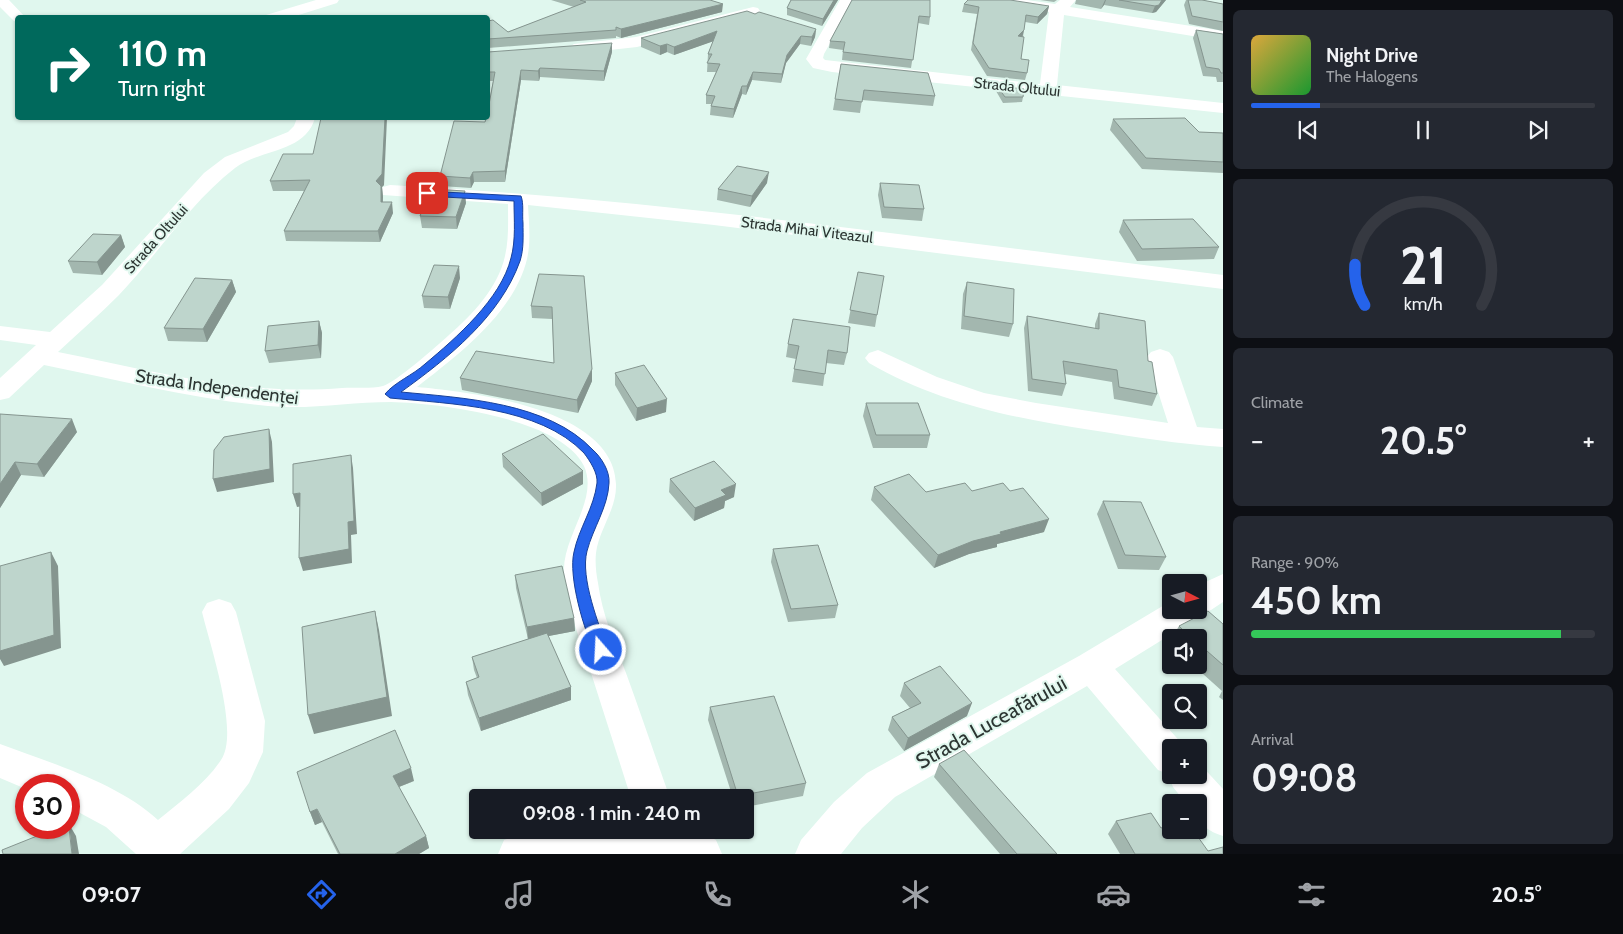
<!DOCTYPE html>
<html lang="en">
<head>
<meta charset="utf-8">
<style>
  body { margin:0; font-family:Cabin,sans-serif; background:#242831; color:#f1f3f6; height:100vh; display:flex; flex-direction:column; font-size:19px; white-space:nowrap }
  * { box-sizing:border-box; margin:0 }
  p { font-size:16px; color:#9ea1a6 }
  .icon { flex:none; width:28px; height:28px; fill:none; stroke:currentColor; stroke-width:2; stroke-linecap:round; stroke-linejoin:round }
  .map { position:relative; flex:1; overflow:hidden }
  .panel { display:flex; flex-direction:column; gap:10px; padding:10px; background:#0d0f14; width:400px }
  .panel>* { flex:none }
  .top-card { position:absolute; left:15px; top:15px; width:475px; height:105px; border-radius:5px; box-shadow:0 1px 4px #0004; background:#00695c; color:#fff; overflow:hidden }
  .needle { width:32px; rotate:96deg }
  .buttons { position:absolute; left:1162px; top:574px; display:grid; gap:10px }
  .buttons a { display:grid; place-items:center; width:45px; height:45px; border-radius:5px; background:#171b24; box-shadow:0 1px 4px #0004; font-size:25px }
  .speed { position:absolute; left:15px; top:774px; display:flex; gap:10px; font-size:25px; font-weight:700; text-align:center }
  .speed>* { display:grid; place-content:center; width:65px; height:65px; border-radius:50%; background:#171b24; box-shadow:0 1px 4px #0004; line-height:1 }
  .speed .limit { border:8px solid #d22; background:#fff; color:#111 }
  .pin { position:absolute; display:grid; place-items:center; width:42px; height:42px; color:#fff; margin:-21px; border-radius:10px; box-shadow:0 2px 8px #0006 }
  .me { position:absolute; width:55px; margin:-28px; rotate:341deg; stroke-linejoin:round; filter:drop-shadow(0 0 4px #0008) }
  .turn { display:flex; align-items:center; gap:18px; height:105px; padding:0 20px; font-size:22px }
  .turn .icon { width:65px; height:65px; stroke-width:2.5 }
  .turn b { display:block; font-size:35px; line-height:42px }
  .big { font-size:38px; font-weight:700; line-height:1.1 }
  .panel .widget { flex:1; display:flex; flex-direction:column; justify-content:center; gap:8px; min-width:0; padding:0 18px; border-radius:8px; background:#242831 }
  .panel .dial { align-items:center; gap:0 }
  .dial svg { height:130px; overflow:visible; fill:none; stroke:#363941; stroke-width:7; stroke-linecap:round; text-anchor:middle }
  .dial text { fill:#f1f3f6; stroke:none }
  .song { display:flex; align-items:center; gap:15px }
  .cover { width:60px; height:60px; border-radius:8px; background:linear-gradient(135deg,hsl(40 70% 55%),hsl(130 70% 35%)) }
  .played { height:5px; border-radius:2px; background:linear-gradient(90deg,#2563eb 20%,#363941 20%) }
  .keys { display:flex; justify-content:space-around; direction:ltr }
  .heat { display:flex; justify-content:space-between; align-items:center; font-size:28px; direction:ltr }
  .charge { height:8px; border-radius:4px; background:linear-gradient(90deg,#34c759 90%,#363941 0) }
  .trip { position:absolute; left:469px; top:789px; width:285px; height:50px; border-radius:5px; background:#171b24; box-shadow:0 1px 4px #0004; font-weight:700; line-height:50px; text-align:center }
  .tab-bar { display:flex; height:80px; justify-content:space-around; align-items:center; background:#090b0e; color:#9ea1a6 }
  .tab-bar .icon { width:35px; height:35px }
  .tab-bar .selected { color:#2563eb }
  .tab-bar b { font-size:22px; color:#f1f3f6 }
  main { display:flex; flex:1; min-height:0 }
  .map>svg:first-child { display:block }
</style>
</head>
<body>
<main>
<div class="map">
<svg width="1223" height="854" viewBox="0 0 1223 854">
  <rect width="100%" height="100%" fill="#e0f7ee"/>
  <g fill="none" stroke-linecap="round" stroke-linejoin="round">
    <!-- minor -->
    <path fill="#fff" fill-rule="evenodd" d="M0,0H9L26,18H18V22L14,21L0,7Z
      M316,0H339L337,3L289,18H264L266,15Z
      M840,0H854L824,54L823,58L825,60L1040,84L1049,12L1000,4L993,0H1027L1055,4L1060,0H1076L1070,7L1223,31V41L1064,15L1057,85L1223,103V113L832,72L813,68L806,59Z
      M753,7L758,8L760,11L758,14L637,47L574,54L566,49L574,44L636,37Z
      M297,118H315C305,153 260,149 235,168C190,203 158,254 119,295C99,315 78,333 58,352C152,371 245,396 342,388C355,387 371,389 383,386C395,383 438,345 449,335C472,315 498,288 505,256C509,239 508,221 508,204L383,195L380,191L383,187L390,185C669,200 946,241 1223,275V289L714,225L528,205C529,223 531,242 527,259C514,313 459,354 417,387C473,392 614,409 616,484C617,509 599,529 596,553C595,562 596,573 598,583C602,614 615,644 626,673C641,714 655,756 670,798H631C618,757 605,717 592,676C581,642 566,607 564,571C563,536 599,499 584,466C561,418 438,403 391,402C350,402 309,410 268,406C193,399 118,380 44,365L9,398L0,400V378L36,345L0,340V326L50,332L102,285L204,173L225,157L288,132L294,126Z
      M1160,349L1169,352L1173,357L1197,427L1223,429V447C1179,444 1135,437 1091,430C1013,418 938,403 869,363L865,358L869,353L878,350L937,377L984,393L1036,403L1168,423L1147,357L1151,352Z
      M1223,574V602L1211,610L1199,614L1196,619L1115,669L1184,746L1171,748V775H1199V763L1223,789V836C1203,829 1199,824 1199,802H1185L1173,787L1168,774L1158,770L1087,686L895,797L862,828L841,854H795L801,840L834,802L867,773L1079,656L1171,601V610H1199V585Z
      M219,599L231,603L236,612L265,721L263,752L249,783L229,809L180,854H136L106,827L69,807V785H26V789L0,778V744C51,763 118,783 158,820C180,802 205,784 221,760C240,733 210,645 202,612L207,603Z
      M534,830H695L716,840L722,854H498L504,840Z"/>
  </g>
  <!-- wall -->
  <path fill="#a3b7af" d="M551,0H710L722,12L621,38L616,36V38L488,48V21L508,32L574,7Z
    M791,0H838L822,26L787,15V8Z
    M852,0L930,17L929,25L918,23L911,68L842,60L843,50L829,48L830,41Z
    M1040,0H1057L1054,2Z
    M1076,0H1166L1156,12L1152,13L1104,5L1101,9L1075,4Z
    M1186,0H1202L1223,4V31L1189,24L1184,5Z
    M964,4L1049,6L1047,14L1037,24L1025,22L1023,37L1021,59L1027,73L1025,80L987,76L971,50L977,14L962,12Z
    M816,29L815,37L811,46L800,44L786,63L781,83L752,80L746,95L742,94L733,118L710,115L711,104H706V95L716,72H707L708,54L713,41L674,55L667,52L660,55L641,47V38Z
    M1196,30L1223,34V82H1217L1216,77L1203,76L1193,38Z
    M488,52H612L604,81L540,77L539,81L521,80L505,182H474L471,188L441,186L440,176L485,122L493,81H488Z
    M841,64L935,96L933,106L862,100L860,113L833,110Z
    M997,86L1023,97L1022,102L1003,103L996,91Z
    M1113,119L1199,132L1223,133V173L1142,169L1110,130Z
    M313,154L384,185L382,187L383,197V202L393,213L380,242L286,241L284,231L304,191H273L270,181Z
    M767,183L750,207L717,200L718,189Z
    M880,183L924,209L922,221L882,218L878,195Z
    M466,203L457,229L422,228L420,216Z
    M1123,220L1219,247L1214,259L1137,261L1119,232Z
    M121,235L125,247L102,275L73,273L68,261Z
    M858,272L877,315L875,327L848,323Z
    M539,274L592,369V381L578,413L462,390L460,378L554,363L552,319L532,318L531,306Z
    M460,278L450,309L424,308L422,296Z
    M232,280L236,292L207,342L168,341L164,328Z
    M967,282L1013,324L1009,337L961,329L963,294Z
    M1099,313L1148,361L1157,394L1152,406L1114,399L1112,382L1065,374L1066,384L1062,396L1028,391L1024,328L1027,316L1095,329V324Z
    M319,321L322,333L321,358L269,363L265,351Z
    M788,344L847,353L844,365L826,363L823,386L792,382L796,359L786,357Z
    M615,373L666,412L636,421L615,385Z
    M866,403L930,435L927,448H873L863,416Z
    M0,414L77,432L44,477L21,475L0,508Z
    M502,454L583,484L542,506L503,467Z
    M670,479L734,497L725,501L724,508L694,521L669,492Z
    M874,487L926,492L972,491L1044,532L997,544V547L969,554L934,568L871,500Z
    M1103,501L1166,557L1159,570L1118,569L1097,514Z
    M773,549L838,605L835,618L788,622L771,562Z
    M515,575L574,618L575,631L548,636L571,687V700L481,731L468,695L466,682L477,678L474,670L472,657L528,639L516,588Z
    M1223,624V700L1219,697L1222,691L1193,665H1199V638H1172L1179,626Z
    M904,683L967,716L904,751L888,730L892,717L910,708L900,696Z
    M710,707L806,783L803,796L745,807V798H733L708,720Z
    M939,764L1057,854H1000L934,777Z
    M414,781L399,787L426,836L429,848L419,854H338L322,822L315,825L310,812Z
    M1116,821L1161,828L1208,851L1223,854H1120L1108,834Z"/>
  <!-- shaded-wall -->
  <path fill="#85958f" d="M834,0H838L822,26L823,19Z
    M1105,0H1106L1104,5L1101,9Z
    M1162,0H1166L1156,12L1152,13L1155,6Z
    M723,4L722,12L621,38V29Z
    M1049,6L1047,14L1037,24L1038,17Z
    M816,29L815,37L811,46L812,37Z
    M1024,30L1022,38L1018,36Z
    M717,31V40L674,55V47Z
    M801,36L800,44L786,63L781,83L782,74L787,55Z
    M612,43V52L604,81V71Z
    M667,44V52L660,55V46Z
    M540,68V77L539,81L538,71Z
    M521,70V80L505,182V171Z
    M753,72L752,80L746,95L747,86Z
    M742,86V94L733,118L734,109Z
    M385,118H387L384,185L382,187L383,197L382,213L376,181Z
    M473,172L474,182L471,188L470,178Z
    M769,172L767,183L750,207L752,196Z
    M465,191L466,203L457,229L456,217Z
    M392,202L393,213L380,242L378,231Z
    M121,235L125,247L102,275L97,262Z
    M459,266L460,278L450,309L448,297Z
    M232,280L236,292L207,342L203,329Z
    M319,321L322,333L321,358L318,345Z
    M592,369V381L578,413L577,400Z
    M667,399L666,412L636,421L637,408Z
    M72,419L77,432L44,477L37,464Z
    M269,429L272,442L274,482L217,492L213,479Z
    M351,455L353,468L357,534L351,535L352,563L303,571L299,558L348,522Z
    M15,462L21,475L0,508V484Z
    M583,471V484L542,506L541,493Z
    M736,484L734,497L725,501L724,508L694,521L695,508L721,490Z
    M300,493L303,506L297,507L293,494Z
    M1049,519L1044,532L997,544V547L969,554L934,568L938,555L973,541L1000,532Z
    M51,552L58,566L61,648L4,666L0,659V651Z
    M375,611L379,630L392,716L314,734L308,715Z
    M574,618L575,631L528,640L527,627Z
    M571,687V700L481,731L479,718Z
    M972,703L967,716L904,751L908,738Z
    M411,768L414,781L396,788L393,776Z
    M317,809L322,822L315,825L310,812Z
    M69,824L76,836L79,854H72Z
    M426,836L429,848L419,854H395Z"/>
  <!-- building -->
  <path fill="#bed5cc" stroke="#85958f" d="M580,0H710L723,4L621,29L616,27V30L488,39V21L493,20L508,32L586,2Z
    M791,0H834L823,19L787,8Z
    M852,0H930V17L919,16L913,60L843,52L845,42L830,41Z
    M968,0H1010L1049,6L1038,17L1026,15L1024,30L1018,36L1024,37L1021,59L1029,60L1027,73L989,68L973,43L979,7L964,4Z
    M1119,0H1162L1159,5L1155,6Z
    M1188,0H1202L1223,4V22L1192,16Z
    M747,11L755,14L759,12L816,29L812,37L801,36L787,55L782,74L753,72L747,86H742L734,109L711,106L715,96L706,95L720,64L707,63L712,54H708L717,31L674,47L667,44L660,46L641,38Z
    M1196,30L1223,34V73H1221L1219,69L1206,67Z
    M612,43L604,71L540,68L538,71L521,70L505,171L473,172L470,178L440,176L454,121L485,122L486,118H488V110L495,72H488V52Z
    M841,64L928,73L935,96L864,90L862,102L835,99Z
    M997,86L1024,89L1023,97H1005Z
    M321,118H385L382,174L376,181L381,186V202H392L378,231H284L310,180L270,181L283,154H313Z
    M1185,118L1199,132L1223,133V162L1146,158L1113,119Z
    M737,166L769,172L752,196L718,189Z
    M880,183L919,185L924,209L884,207Z
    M431,189L465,191L456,217L420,216Z
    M1193,219L1219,247L1142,249L1123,220Z
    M93,234L121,235L97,262L68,261Z
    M434,265L459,266L448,297L422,296Z
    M858,272L884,276L877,315L850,310Z
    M539,274L584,276L592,369L577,400L460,378L476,351L554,363L552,307L531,306Z
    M195,278L232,280L203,329L164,328Z
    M967,282L1014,289L1013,324L964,316Z
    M1099,313L1145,321L1148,361L1152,362L1157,394L1119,387L1117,370L1063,361L1066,384L1032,379L1027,316L1099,329Z
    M793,319L850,327L847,353L828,350L825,374L794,369L799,346L788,344Z
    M319,321L318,345L265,351L268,326Z
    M644,365L667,399L637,408L615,373Z
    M866,403H918L930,435H876Z
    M0,414L72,419L37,464L15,462L0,484Z
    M269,429L270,469L213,479L214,450L224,437Z
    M543,434L583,471L541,493L502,454Z
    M351,455L354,521L348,522L349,549L299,558L300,493L293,494V464Z
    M714,461L736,484L721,490L726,495L695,508L670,479Z
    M909,474L926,492L965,483L972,491L1003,483L1010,491L1023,488L1049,519L1000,532L1001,534L973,541L938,555L874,487Z
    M1103,501L1141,502L1166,557L1125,555Z
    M818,545L838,605L791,609L773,549Z
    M51,552L54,635L0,651V566Z
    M562,566L574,618L527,627L515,575Z
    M375,611L387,697L308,715L302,627Z
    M1208,611L1223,624V665L1199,644V638H1191L1179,626Z
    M547,633L571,687L479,718L466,682L479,677L472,657Z
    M940,666L972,703L908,738L892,717L921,703L904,683Z
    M774,696L806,783L738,796L710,707Z
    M395,730L411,768L393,776L426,836L395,854H340L317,809L310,812L297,772Z
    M964,750L1057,854H1017L939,764Z
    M1151,813L1161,828L1171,825V830H1193L1208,851L1223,847V854H1135L1116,821Z
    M57,828H69L72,854H3L2,850Z"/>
  <!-- route -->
  <path fill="#2563eb" stroke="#184099" d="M424,191L521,196C524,204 522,214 523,223C523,235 524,249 520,261C500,317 448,358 401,392C463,398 548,402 593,450C601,457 610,471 609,483C608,507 593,528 587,551C580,578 599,625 608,650L606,654H596C584,632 568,576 574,552C579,528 594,508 597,483C598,473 590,461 584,453C539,406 451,404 390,398L385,394C395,382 413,375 425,364C456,338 501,299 511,258C516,240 514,219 514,201L427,196L423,193Z"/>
  <g text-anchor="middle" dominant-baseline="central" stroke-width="4" stroke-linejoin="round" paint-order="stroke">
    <!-- far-street labels -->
    <g font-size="15" fill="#2c3532" stroke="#e0f7ee">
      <text transform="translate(1017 87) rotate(6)">Strada Oltului</text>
      <text transform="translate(807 230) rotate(7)">Strada Mihai Viteazul</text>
      <text transform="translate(156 239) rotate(-48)">Strada Oltului</text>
    </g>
    <!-- street labels -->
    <g font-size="18" fill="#2c3532" stroke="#e0f7ee">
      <text transform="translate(217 387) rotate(8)">Strada Independenței</text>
    </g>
    <!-- near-street labels -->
    <g font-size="21" fill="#2c3532" stroke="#e0f7ee">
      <text transform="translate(991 722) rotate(-29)">Strada Luceafărului</text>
    </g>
  </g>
</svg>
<div class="buttons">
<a><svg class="needle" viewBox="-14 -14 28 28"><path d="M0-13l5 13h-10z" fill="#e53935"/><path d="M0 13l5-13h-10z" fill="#9ea1a6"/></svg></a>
<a><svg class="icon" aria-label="sound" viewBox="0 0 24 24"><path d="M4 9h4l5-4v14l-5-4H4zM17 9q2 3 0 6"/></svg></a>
<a><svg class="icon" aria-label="search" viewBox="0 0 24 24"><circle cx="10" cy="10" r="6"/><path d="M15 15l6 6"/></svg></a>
<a>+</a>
<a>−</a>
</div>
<div class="speed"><div class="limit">30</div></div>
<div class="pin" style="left:427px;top:193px;background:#d93025"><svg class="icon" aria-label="arrive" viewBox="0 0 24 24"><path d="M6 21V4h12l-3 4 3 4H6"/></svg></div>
<svg class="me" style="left:601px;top:650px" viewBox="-20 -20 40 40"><circle r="17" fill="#2563eb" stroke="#fff" stroke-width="3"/><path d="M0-11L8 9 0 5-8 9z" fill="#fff"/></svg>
<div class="trip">09:08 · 1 min · 240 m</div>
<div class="top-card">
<div class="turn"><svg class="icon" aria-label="right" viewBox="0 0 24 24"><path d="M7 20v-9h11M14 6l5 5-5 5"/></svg><div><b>110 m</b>Turn right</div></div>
</div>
</div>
<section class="panel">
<div class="widget">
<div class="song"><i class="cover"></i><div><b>Night Drive</b><p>The Halogens</p></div></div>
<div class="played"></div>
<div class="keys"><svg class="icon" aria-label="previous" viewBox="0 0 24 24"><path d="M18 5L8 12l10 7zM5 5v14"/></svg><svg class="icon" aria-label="pause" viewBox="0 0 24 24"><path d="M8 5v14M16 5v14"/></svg><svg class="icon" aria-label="next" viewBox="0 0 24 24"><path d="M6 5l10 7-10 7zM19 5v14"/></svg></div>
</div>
<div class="widget dial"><svg viewBox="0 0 100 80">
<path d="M14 69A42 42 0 1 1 86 69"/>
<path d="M14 69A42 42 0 0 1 8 44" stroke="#2563eb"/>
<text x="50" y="56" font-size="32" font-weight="700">21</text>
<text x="50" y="72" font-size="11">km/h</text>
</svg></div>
<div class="widget"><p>Climate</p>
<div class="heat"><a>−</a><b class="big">20.5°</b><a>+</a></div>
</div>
<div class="widget"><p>Range · 90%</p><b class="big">450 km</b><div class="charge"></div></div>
<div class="widget"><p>Arrival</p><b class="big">09:08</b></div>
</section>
</main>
<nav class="tab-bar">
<b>09:07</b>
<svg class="icon selected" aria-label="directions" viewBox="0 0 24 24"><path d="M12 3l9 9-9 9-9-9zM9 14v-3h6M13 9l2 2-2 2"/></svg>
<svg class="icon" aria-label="music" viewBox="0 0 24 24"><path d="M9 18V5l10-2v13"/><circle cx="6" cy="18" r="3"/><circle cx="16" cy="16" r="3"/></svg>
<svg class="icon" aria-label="phone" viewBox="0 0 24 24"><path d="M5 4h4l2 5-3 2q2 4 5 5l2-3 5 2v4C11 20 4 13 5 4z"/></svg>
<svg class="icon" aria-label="climate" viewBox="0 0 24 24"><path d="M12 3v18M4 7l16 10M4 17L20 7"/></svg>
<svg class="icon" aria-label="car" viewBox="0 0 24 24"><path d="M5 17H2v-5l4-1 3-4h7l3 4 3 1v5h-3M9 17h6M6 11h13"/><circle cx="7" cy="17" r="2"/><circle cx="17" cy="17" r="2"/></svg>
<svg class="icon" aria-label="filters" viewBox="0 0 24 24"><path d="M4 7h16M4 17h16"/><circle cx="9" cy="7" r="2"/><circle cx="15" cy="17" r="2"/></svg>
<b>20.5°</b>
</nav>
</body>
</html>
